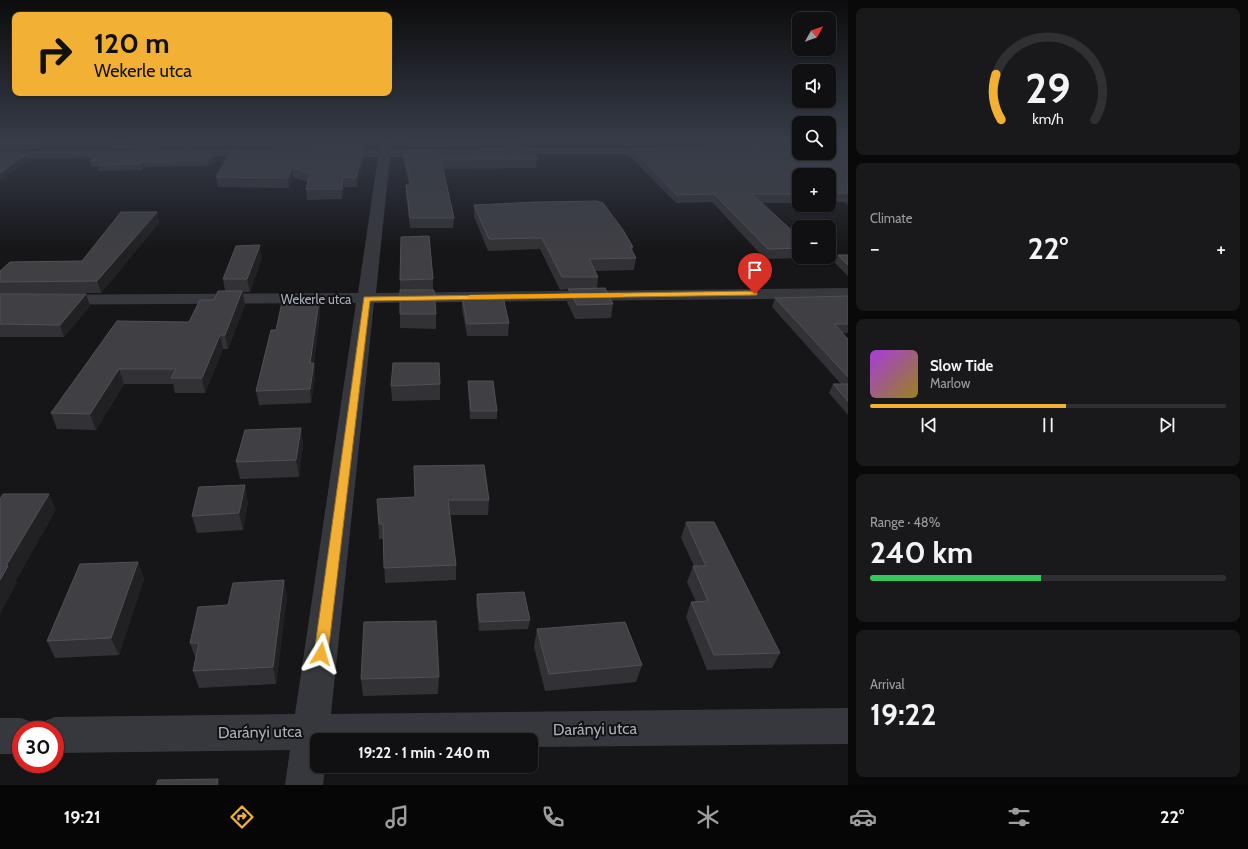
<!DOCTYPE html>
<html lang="en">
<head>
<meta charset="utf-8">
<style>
  body { margin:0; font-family:Cabin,sans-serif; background:#19191b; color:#f1f3f6; height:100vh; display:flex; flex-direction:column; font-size:15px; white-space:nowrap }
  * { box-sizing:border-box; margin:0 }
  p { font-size:13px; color:#9c9d9f }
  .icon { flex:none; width:22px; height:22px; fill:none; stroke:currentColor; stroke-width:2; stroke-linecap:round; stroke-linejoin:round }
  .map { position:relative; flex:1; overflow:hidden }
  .side { display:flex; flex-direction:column; gap:8px; padding:8px; background:#09090a; width:400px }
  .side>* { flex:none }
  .banner { position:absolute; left:12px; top:12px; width:380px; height:84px; border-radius:8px; box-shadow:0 1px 3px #0004,0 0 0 1px #303032; background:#f2b134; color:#111; overflow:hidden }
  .needle { width:26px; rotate:50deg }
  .fabs { position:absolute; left:792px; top:12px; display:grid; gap:8px }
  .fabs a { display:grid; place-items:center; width:44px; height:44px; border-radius:8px; background:#101012; box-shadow:0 1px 3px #0004,0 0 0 1px #303032; font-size:20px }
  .speed { position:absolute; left:12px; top:721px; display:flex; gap:8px; font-size:20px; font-weight:700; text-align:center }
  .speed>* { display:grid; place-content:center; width:52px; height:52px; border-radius:50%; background:#101012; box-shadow:0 1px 3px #0004,0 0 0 1px #303032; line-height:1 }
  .speed .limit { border:6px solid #d22; background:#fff; color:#111 }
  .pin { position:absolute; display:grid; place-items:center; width:34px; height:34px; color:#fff; margin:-41px -17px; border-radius:50% 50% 50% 0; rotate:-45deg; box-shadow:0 0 4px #0007 }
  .pin .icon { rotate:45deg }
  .me { position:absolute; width:44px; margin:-22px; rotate:7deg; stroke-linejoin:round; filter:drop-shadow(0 0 3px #0008) }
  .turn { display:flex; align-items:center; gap:14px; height:84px; padding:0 16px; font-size:18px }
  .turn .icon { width:52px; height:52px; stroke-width:2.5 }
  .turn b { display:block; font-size:28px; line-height:34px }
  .big { font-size:30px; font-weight:700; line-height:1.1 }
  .side .card { flex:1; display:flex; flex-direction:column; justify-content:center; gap:6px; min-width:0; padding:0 14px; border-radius:8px; background:#19191b }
  .side .dial { align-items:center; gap:0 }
  .dial svg { height:104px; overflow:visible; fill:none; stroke:#303032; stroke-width:7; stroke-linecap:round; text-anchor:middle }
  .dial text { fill:#f1f3f6; stroke:none }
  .song { display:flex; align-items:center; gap:12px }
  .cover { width:48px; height:48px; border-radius:6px; background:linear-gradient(135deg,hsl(280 70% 55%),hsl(50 70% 35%)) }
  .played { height:4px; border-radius:2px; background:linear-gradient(90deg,#f2b134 55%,#303032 55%) }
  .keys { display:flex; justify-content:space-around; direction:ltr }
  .heat { display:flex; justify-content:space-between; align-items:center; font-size:22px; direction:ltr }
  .charge { height:6px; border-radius:3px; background:linear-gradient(90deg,#34c759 48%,#303032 0) }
  .trip { position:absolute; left:310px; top:733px; width:228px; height:40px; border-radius:8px; background:#101012; box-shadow:0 1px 3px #0004,0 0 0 1px #303032; font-weight:700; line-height:40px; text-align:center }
  .tab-bar { display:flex; height:64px; justify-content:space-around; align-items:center; background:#060607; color:#9c9d9f }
  .tab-bar .icon { width:28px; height:28px }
  .tab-bar .current { color:#f2b134 }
  .tab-bar b { font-size:18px; color:#f1f3f6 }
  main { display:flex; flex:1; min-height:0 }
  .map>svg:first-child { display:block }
</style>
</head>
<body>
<main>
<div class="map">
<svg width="848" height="785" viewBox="0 0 848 785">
  <rect width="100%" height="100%" fill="#161618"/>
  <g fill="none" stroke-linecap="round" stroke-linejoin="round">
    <!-- minor -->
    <path fill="#37383d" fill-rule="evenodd" d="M380,141H392L391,149H432L438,153L432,157H390L376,293L848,288V298L374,303L331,714L848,708V744L531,747V740H317V766H325L323,785H285L290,750L55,753V730H39L42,722L55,717L295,714L356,303L0,305V295L358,293L378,157H334L328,153L334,149H379Z
      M502,148H662L668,151L662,154H498L496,152Z
      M260,149L264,151L266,153L264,155L0,159V151Z
      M0,718H21L34,723L37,730H21V754H0Z"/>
  </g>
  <!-- wall -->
  <path fill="#323236" d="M0,141H50L41,149L0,150Z
    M230,141L224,148L113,149L111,142Z
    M232,141H367L366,148H240Z
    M409,141L525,142L524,147H409Z
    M617,141H799V146H622Z
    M829,141L848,146L832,147L848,146V205L844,202H829V175H799V203H762L799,237V257H808V258L765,259L712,202L676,203L630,156L632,148L799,153Z
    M403,150L537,159L536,168L443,169L454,218L453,228H410L406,194V185H409L403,158Z
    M364,158L357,187H344L342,199L307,200L306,189L308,182L293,177L289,188L218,187L216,177Z
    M215,159L209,166L144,167L142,170L99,171L98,166L92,167L90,161Z
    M474,205L633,247L632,252L636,258L634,270L595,271L598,277L597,288L613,304L611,318L575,319L567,302L568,289L560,290L540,249L488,251L474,216Z
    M157,212L159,223L101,293L0,294V271L82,261Z
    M838,255H848V276L835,263Z
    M262,258L250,292H243L245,305L228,349H223L205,393H175L173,384H124L96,430L57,429L51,413L189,322L225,291L223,279Z
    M433,279V290L436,314V329L400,328V280Z
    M0,294L90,306L64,337H0Z
    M462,296L509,323L508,336H467L462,309Z
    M848,296V333H842L848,339V415L829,393L833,384H841L772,307L775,298Z
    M319,301L320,313L314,363L315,376L311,403L259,405L256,391L276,330Z
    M468,381L497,411V419H470L468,389Z
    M440,384V400L392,401L391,386Z
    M301,428L303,445L299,477L240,479L236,462Z
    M377,499L489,500L488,515H450L456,565V580L385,583L383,539H379Z
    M248,502L243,530L197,533L192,516Z
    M686,522L780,653L772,668L707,670L686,617L691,602H696L687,582L693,566H694L681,538Z
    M138,562L144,579L119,655L55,658L47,641Z
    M284,580L287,597L276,684L199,688L193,671L196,660L190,643L228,605Z
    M477,594L530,620L528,629L479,631L476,603Z
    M537,629L642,665L636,682L545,691L534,647Z
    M439,677L438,694L363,696L361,679Z"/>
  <!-- shaded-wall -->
  <path fill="#212124" d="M41,141H50L41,149L39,143Z
    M230,141L224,148L223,142Z
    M829,141H848V146L829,147Z
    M364,148V158L357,187L356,178Z
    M27,154L29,160L0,182V173Z
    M214,154L215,159L209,166L208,160Z
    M143,162L144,167L142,170L141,164Z
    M292,167L293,177L289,188L288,178Z
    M343,177L344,187L342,199V189Z
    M157,212L159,223L101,293L97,281Z
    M260,245L262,258L250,292L247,279Z
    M242,291L245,305L228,349L225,335Z
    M86,294L90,306L64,337L60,325Z
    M319,301L320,313L313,370L314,363L315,376L311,403L310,389V363Z
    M220,335L223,349L205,393L202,378Z
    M119,369L124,384L96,430L90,414Z
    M301,428L303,445L299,477L296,460Z
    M245,485L248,502L243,530L239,513Z
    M49,494L56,510L16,581L17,583L0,614V580L6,566Z
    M138,562L144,579L119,655L111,638Z
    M284,580L287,597L276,684L273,667Z
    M218,779L220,785H217Z"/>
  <!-- building -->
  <path fill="#3f3f44" stroke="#4f5156" d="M0,141H41L39,143H0Z
    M112,141H223L111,142Z
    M409,141H524L525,142H408Z
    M829,141H830L832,147L848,146V194L847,193H829V175H799V194H752L799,237V248L768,249L714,194L677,195L632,148L799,147V153H829Z
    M364,148L356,178L343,177L342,189H306L310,173L292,167L288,178L216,177L232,150Z
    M530,148L537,159L441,160L454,218H410L406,185H411L403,150Z
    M0,154H27L0,173Z
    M98,154H214L208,160L143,162L141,164L98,165L102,161H90Z
    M597,201L603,203L623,230L633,247H630L636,258L589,259L598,277H562L542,238L489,239L474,205L536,202Z
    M121,212H157L97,281L0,282V271L10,262L82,261Z
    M429,236L433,279L400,280L401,237Z
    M260,245L247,279H223L236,246Z
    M838,255H848V265Z
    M605,288L613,304L577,305L568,289Z
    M400,290H434L436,314H400Z
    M218,291H242L225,335H220L202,378H171L176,369H119L90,414L51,413L117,321L189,322L200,300H214Z
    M0,294H86L60,325L0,324Z
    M462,296L503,297L509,323L467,324Z
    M848,296V324H834L848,339V377L775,298Z
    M319,301L310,363H314L310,389L256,391L271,330H276L282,302Z
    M393,363H439L440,384L391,386Z
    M468,381H493L497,411H471Z
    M833,384H848V401Z
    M301,428L296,460L236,462L245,430Z
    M484,465L489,500H448L456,565L384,568L383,524H379L377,499L415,497L414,466Z
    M245,485L239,513L192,516L199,487Z
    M3,494H49L6,566H8L0,580V499Z
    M686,522H714L780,653L714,655L691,602L708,601L693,566H706Z
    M138,562L111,638L47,641L80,564Z
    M284,580L273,667L193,671L199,643H190L198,607L228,605L233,583Z
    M524,592L530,620L480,622L477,594Z
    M436,621L439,677L361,679L364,622Z
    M625,622L642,665L549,674L537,629Z
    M218,779L217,785H156L158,780Z"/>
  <!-- sky -->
  <linearGradient id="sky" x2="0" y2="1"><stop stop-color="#0c0c0d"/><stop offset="0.56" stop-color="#363c48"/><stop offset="1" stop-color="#363c48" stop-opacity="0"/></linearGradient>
  <rect width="848" height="251" fill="url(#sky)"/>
  <!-- route -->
  <path fill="#f2b134" stroke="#9d7322" d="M755,291L757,292V295L370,301L328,654L326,659L321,660L316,659L314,654L364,297Z"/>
  <!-- slow -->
  <path fill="#f59e0b" d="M620,293L624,295L622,297L470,299L467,297L470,295Z"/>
  <g text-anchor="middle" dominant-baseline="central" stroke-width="4" stroke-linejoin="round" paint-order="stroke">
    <!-- street labels -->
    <g font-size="13" fill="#a8adb8" stroke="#111113">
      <text x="316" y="299">Wekerle utca</text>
    </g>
    <!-- near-street labels -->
    <g font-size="16" fill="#a8adb8" stroke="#111113">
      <text transform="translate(595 729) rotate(-1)">Darányi utca</text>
      <text transform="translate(260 732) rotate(-1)">Darányi utca</text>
    </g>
  </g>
</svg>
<div class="fabs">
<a><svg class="needle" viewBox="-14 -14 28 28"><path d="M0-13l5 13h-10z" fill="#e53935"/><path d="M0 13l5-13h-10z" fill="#9c9d9f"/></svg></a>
<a><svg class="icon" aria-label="sound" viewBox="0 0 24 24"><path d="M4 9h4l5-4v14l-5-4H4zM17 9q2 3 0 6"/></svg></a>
<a><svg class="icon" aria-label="search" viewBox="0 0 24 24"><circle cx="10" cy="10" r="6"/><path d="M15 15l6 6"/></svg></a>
<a>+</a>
<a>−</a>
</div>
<div class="speed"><div class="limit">30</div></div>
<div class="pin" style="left:755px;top:294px;background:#d93025"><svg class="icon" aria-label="arrive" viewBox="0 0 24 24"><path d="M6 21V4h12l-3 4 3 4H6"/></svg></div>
<svg class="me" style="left:321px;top:654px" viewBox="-20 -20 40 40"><path d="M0-17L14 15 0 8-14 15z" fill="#f2b134" stroke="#fff" stroke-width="4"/></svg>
<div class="trip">19:22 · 1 min · 240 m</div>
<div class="banner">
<div class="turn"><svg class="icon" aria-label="right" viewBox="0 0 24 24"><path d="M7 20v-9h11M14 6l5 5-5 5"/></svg><div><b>120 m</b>Wekerle utca</div></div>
</div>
</div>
<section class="side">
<div class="card dial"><svg viewBox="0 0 100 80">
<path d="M14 69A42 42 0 1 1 86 69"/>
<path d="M14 69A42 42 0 0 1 10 34" stroke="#f2b134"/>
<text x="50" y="56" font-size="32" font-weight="700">29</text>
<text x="50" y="72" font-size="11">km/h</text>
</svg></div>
<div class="card"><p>Climate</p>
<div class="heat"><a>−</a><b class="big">22°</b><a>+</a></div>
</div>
<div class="card">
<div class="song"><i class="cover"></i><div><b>Slow Tide</b><p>Marlow</p></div></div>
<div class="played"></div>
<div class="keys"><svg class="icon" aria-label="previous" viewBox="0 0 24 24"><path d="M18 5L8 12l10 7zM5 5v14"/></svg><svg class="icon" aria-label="pause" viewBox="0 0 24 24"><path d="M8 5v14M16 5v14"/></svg><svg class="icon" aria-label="next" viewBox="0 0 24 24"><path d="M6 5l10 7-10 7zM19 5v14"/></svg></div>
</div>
<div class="card"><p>Range · 48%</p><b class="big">240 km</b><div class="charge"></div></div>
<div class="card"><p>Arrival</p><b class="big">19:22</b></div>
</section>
</main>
<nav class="tab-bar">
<b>19:21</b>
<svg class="icon current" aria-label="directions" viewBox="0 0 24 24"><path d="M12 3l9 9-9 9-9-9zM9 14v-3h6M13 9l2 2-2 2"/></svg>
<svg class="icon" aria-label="music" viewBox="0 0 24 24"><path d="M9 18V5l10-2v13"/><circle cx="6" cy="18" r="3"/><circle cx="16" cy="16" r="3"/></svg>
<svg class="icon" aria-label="phone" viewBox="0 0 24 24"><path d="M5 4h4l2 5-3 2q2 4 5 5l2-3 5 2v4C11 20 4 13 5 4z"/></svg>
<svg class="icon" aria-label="climate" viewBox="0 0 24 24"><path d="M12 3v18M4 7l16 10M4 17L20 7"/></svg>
<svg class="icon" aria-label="car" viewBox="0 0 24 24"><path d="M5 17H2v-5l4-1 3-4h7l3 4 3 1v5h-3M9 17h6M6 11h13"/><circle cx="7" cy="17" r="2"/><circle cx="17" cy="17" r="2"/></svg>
<svg class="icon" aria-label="filters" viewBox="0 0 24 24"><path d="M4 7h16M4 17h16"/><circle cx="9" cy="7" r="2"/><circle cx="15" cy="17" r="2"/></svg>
<b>22°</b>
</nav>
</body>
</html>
